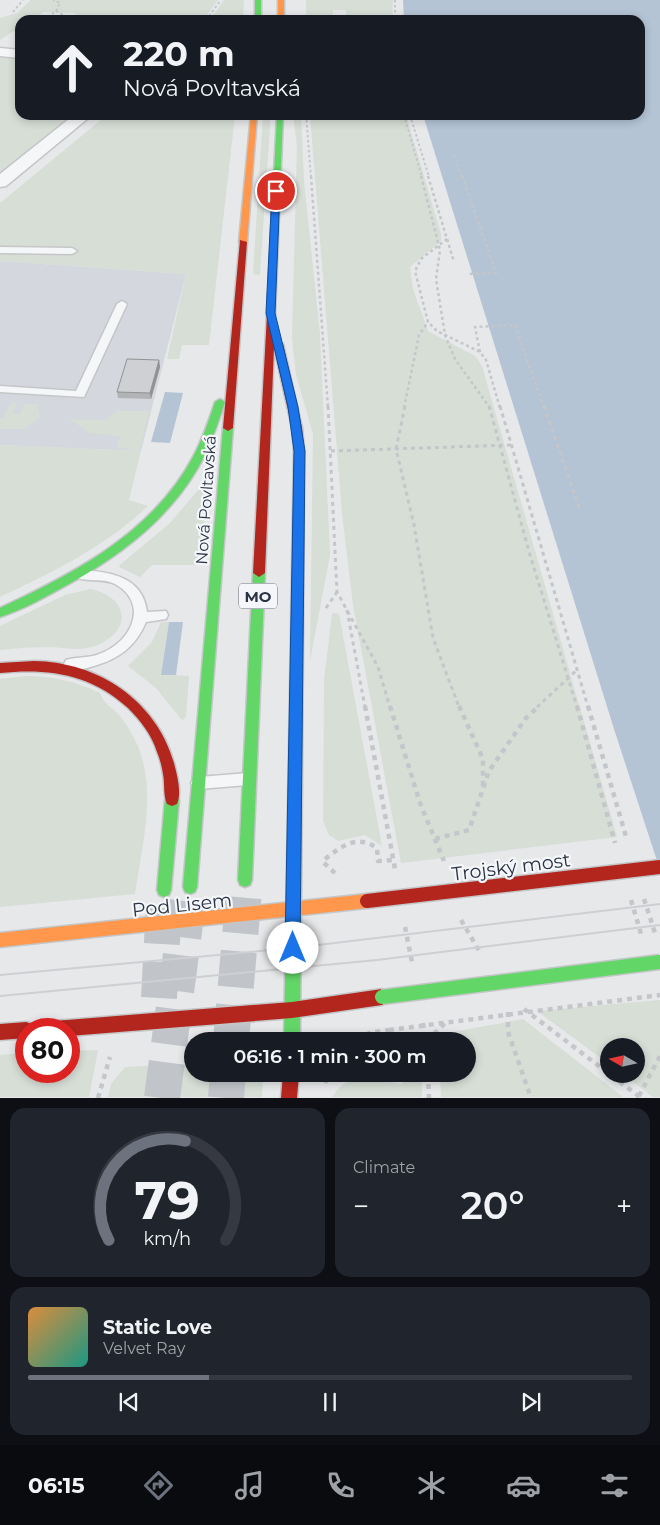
<!DOCTYPE html>
<html lang="en">
<head>
<meta charset="utf-8">
<style>
  body { margin:0; font-family:Montserrat,sans-serif; background:#20242c; color:#f1f3f6; height:100vh; display:flex; flex-direction:column; font-size:19px; white-space:nowrap }
  * { box-sizing:border-box; margin:0 }
  p { font-size:16px; color:#9ea1a6 }
  .icon { flex:none; width:28px; height:28px; fill:none; stroke:currentColor; stroke-width:2; stroke-linecap:round; stroke-linejoin:round }
  .map { position:relative; height:1098px; overflow:hidden }
  .details { display:flex; flex-direction:column; gap:10px; padding:10px; background:#0d0f14; flex:1 }
  .details>* { flex:none }
  .hud { position:absolute; left:15px; top:15px; width:630px; height:105px; border-radius:15px; box-shadow:0 2px 8px #0003; background:#171b24; color:#f1f3f6; overflow:hidden }
  .needle { width:32px; rotate:279deg }
  .fabs { position:absolute; left:600px; top:1038px; display:grid; gap:10px }
  .fabs a { display:grid; place-items:center; width:45px; height:45px; border-radius:50%; background:#171b24; box-shadow:0 2px 8px #0003; font-size:25px }
  .speed { position:absolute; left:15px; top:1018px; display:flex; gap:10px; font-size:25px; font-weight:700; text-align:center }
  .speed>* { display:grid; place-content:center; width:65px; height:65px; border-radius:50%; background:#171b24; box-shadow:0 2px 8px #0003; line-height:1 }
  .speed .limit { border:8px solid #d22; background:#fff; color:#111 }
  .pin { position:absolute; display:grid; place-items:center; width:42px; height:42px; color:#fff; margin:-21px; border:2px solid #fff; border-radius:50%; box-shadow:0 1px 5px #0007 }
  .me { position:absolute; width:55px; margin:-28px; rotate:0deg; stroke-linejoin:round; filter:drop-shadow(0 0 4px #0008) }
  .turn { display:flex; align-items:center; gap:18px; height:105px; padding:0 25px; font-size:22px }
  .turn .icon { width:65px; height:65px; stroke-width:2.5 }
  .turn b { display:block; font-size:35px; line-height:42px }
  .big { font-size:38px; font-weight:600; line-height:1.1 }
  .details .tile { flex:1; display:flex; flex-direction:column; justify-content:center; gap:8px; min-width:0; padding:0 18px; border-radius:15px; background:#20242c }
  .details .dial { align-items:center; gap:0 }
  .dial svg { height:130px; overflow:visible; fill:none; stroke:#363941; stroke-width:7; stroke-linecap:round; text-anchor:middle }
  .dial text { fill:#f1f3f6; stroke:none }
  .song { display:flex; align-items:center; gap:15px }
  .cover { width:60px; height:60px; border-radius:8px; background:linear-gradient(135deg,hsl(30 70% 55%),hsl(170 70% 35%)) }
  .played { height:5px; border-radius:2px; background:linear-gradient(90deg,#6c737f 30%,#363941 30%) }
  .keys { display:flex; justify-content:space-around; direction:ltr }
  .heat { display:flex; justify-content:space-between; align-items:center; font-size:28px; direction:ltr }
  .details .tiles { flex:1; display:grid; gap:10px; grid-template-columns:1fr 1fr }
  .tile:last-child { grid-column:span 2 }
  .trip { position:absolute; left:184px; top:1032px; width:292px; height:50px; border-radius:25px; background:#171b24; box-shadow:0 2px 8px #0003; font-weight:600; line-height:50px; text-align:center }
  .tab-bar { display:flex; height:80px; justify-content:space-around; align-items:center; background:#090b0e; color:#9ea1a6 }
  .tab-bar .icon { width:35px; height:35px }
  .tab-bar .selected { color:#6c737f }
  .tab-bar b { font-size:22px; color:#f1f3f6 }
  .map>svg:first-child { display:block }
</style>
</head>
<body>
<div class="map">
<svg width="660" height="1098" viewBox="0 0 660 1098">
  <rect width="100%" height="100%" fill="#e6e8ea"/>
  <!-- built -->
  <path fill="#d4d7dd" d="M0,261L186,274L141,451L0,445Z"/>
  <!-- green -->
  <path fill="#d6ded6" d="M31,0H218L203,20H78L75,13L44,12L31,20H20V27L0,40V18L17,13Z
    M224,0H244L243,20H210Z
    M306,0H393L392,20H346V10H333L332,20H306Z
    M0,55L20,56V115H74L0,174Z
    M107,115H235L209,345H182L179,359H167L186,274L0,261V203Z
    M263,115H270V127L260,274L256,275L253,273Z
    M293,115H301L304,181L320,334L330,555L310,661L313,434L296,375L292,338L297,146Z
    M310,115H406L441,234V241L410,267L413,289L428,331L475,356L482,366L617,837L401,863L353,605L342,513Z
    M11,402L17,404L13,413L20,414L25,404H37L40,417L24,429H0V418L3,419Z
    M117,411H149L140,450L117,448L120,436L89,433L70,419L106,420Z
    M0,445L141,451L129,500L148,506C103,548 55,571 0,597Z
    M206,481L209,482L199,565H152L140,577L119,567L121,564L169,524Z
    M91,589C126,597 134,627 100,644C84,652 68,648 51,647C34,647 17,648 0,650V626L65,595Z
    M335,613L339,614L382,846L365,835L338,841L329,835L323,821L324,681L332,614Z
    M161,622H169L161,674L189,676L186,717L183,720L181,719L156,688L128,666L152,642Z
    M25,676C53,676 75,681 100,693C104,704 110,706 117,713C125,721 131,732 136,742C158,788 142,845 135,894L0,907V679Z
    M660,1000V1097H653L622,1074H636V1046H609V1064L537,1011Z
    M523,1019L623,1097H624H441L440,1074H468V1041H437L436,1035Z
    M98,1050L89,1097H0V1055L26,1053V1071H69V1051Z
    M192,1064V1074L263,1076L262,1097H108L111,1084L125,1067Z
    M413,1074H422V1097H332C352,1067 371,1081 401,1084Z"/>
  <!-- water -->
  <path fill="#b4c4d5" d="M403,0H660V870L614,729L423,115H640V20H404Z
    M165,392L183,393L170,443L151,442Z
    M169,622H183L176,675H161Z"/>
  <g fill="none" stroke-linecap="round" stroke-linejoin="round">
    <!-- highway-tunnel -->
    <path stroke="#c1c4c9" stroke-width="36" stroke-dasharray="36 18" stroke-linecap="butt" d="M159,998L164,904
      M231,1041L245,880
      M162,1098L188,901
      M226,1098L228,1074"/>
    <!-- lane casing -->
    <g stroke="#c4c6c8" stroke-width="3">
      <path id="lane" d="M0,247L72,248L77,251L72,254L0,253Z
        M122,301L127,304L84,397L0,392V386L76,391L117,304Z
        M82,570C111,572 143,577 147,612L166,611L168,615L166,619L146,622C136,646 119,659 94,666C85,669 75,671 66,668L64,664L66,660C75,657 84,658 93,656C113,651 134,634 134,611C133,599 126,590 115,584C104,578 90,582 77,578L76,575Z
        M248,773L253,774L256,779L253,784L248,785L199,789L194,788L191,783L194,778L199,777Z"/>
    </g>
    <!-- street casing -->
    <g stroke="#c4c6c8" stroke-width="3">
      <path id="street" d="M0,48L20,50V58L0,56Z
        M74,115H92L6,186L0,187V174Z"/>
    </g>
    <!-- fast casing -->
    <g stroke="#c4c6c8" stroke-width="3">
      <path id="fast" d="M255,0H261V20H255Z
        M277,115H283L275,314L271,317L267,314Z
        M220,399L225,402C219,420 213,438 205,455C175,514 125,553 69,584C47,596 23,610 0,617V608C75,573 154,532 194,455C203,438 209,420 215,402Z
        M228,425L233,428L197,887L195,892L190,894L185,892L183,887L223,428Z
        M259,569L265,573L252,880L250,885L245,887L240,885L238,880L253,573Z
        M297,628L301,630L303,633L300,1041H284L291,633L293,630Z
        M172,794L177,796L179,800L171,890L169,895L164,897L159,895L157,890L165,800L167,796Z"/>
    </g>
    <!-- slow casing -->
    <g stroke="#c4c6c8" stroke-width="3">
      <path id="slow" d="M278,0H284V20H278Z
        M251,115H257L247,242L243,244L239,242Z
        M367,894L372,896L374,901L372,906L367,908L0,947V933Z"/>
    </g>
    <!-- jam casing -->
    <g stroke="#c4c6c8" stroke-width="3">
      <path id="jam" d="M240,240L247,242L233,428L228,431L223,428Z
        M271,311L275,314L274,343L278,341L283,344L302,428L304,451L303,633L301,636H293L291,633L294,451L292,428L274,347L265,573L259,577L253,573L267,314Z
        M34,661C98,662 156,700 174,763C177,775 182,793 177,804L172,806L167,804C163,795 165,784 163,774C162,767 160,759 157,752C152,735 140,720 128,708C91,674 48,668 0,673V663Z
        M382,989L388,992L390,997L388,1002L382,1005L292,1018L69,1036V1029H46L48,1023L54,1021L292,1002Z
        M26,1022L32,1024L33,1029H26V1038L0,1040V1024Z
        M283,1074H299L297,1098H281Z"/>
    </g>
    <!-- path-far3 -->
    <path stroke="#c5c6ca" stroke-width="2" stroke-dasharray="2.5 2.5" stroke-linecap="butt" d="M395,0V20
      M56,11L72,20
      M13,12L23,0
      M44,20L56,11L60,3L53,0
      M206,20L221,0
      M306,115L311,177
      M404,115L422,177
      M410,115L429,177
      M454,155L462,177"/>
    <!-- path-far2 -->
    <path stroke="#c5c6ca" stroke-width="2.5" stroke-dasharray="3 3" stroke-linecap="butt" d="M311,176L328,408
      M421,176L440,250L436,279L445,335L455,359L490,408
      M428,176L454,262
      M462,176L496,273L468,274
      M447,239L421,259L415,271L428,322L437,331L480,352L486,360L500,408
      M480,352L475,327L515,325L544,408
      M404,408L419,335L428,322"/>
    <!-- path-far1 -->
    <path stroke="#c5c6ca" stroke-width="3" stroke-dasharray="4 4" stroke-linecap="butt" d="M328,406L337,592L378,667L390,707
      M405,406L396,449L414,525L433,638L459,707
      M489,406L530,555L577,707
      M500,406L588,707
      M544,406L580,510
      M331,451L511,445
      M326,608L337,592
      M347,610L365,707
      M537,707L577,670"/>
    <!-- path -->
    <path stroke="#c5c6ca" stroke-width="4.5" stroke-dasharray="5 5" stroke-linecap="butt" d="M365,706L395,869
      M390,706L420,803L444,861
      M459,706L483,759V790
      M577,706L615,843
      M588,706L627,840
      M435,839L469,830L489,771L526,718L539,706
      M325,859C342,846 357,834 377,848L378,861L393,860
      M324,863L336,874
      M644,899L655,933
      M631,900L641,934
      M461,920L481,954
      M405,927L412,962
      M524,1009L641,1098
      M508,1012V1032L531,1098
      M423,1023L426,1041
      M330,1036L338,1041
      M358,1041L369,1033L389,1030
      M427,1041L448,1020
      M370,1074L385,1078L400,1074
      M428,1074L429,1098
      M325,1083L329,1074
      M639,1096L660,1056
      M98,1098L110,1057"/>
    <!-- lane -->
    <use href="#lane" fill="#f5f6f7" fill-rule="evenodd"/>
    <!-- street -->
    <use href="#street" fill="#f5f6f7" fill-rule="evenodd"/>
    <!-- fast -->
    <use href="#fast" fill="#63d668" fill-rule="evenodd"/>
    <!-- slow -->
    <use href="#slow" fill="#ff974d" fill-rule="evenodd"/>
    <!-- jam -->
    <use href="#jam" fill="#b3261e" fill-rule="evenodd"/>
    <!-- tram -->
    <path stroke="#cecfd2" stroke-width="2" d="M0,975L293,948L660,904
      M0,996L377,960L660,925"/>
    <!-- fast-bridge casing -->
    <g stroke="#c4c6c8" stroke-width="17" stroke-linecap="butt">
      <path id="fast-bridge" d="M382,997L660,962"/>
    </g>
    <!-- jam-bridge casing -->
    <g stroke="#c4c6c8" stroke-width="17" stroke-linecap="butt">
      <path id="jam-bridge" d="M367,901L660,867"/>
    </g>
    <!-- path-bridge -->
    <path stroke="#c5c6ca" stroke-width="4.5" stroke-dasharray="5 5" stroke-linecap="butt" d="M389,1030L660,995"/>
    <!-- fast-bridge -->
    <use href="#fast-bridge" stroke="#63d668" stroke-width="14"/>
    <!-- jam-bridge -->
    <use href="#jam-bridge" stroke="#b3261e" stroke-width="14"/>
  </g>
  <!-- wall -->
  <path fill="#b1b3b5" d="M159,360L160,367L151,399L118,398L117,392Z"/>
  <!-- shaded-wall -->
  <path fill="#909294" d="M159,360L160,367L151,399L150,393Z"/>
  <!-- building -->
  <path fill="#ced0d3" stroke="#909294" d="M127,359L159,360L150,393L117,392Z"/>
  <!-- route -->
  <path fill="#1a73e8" stroke="#114b97" d="M276,189L280,191L275,313L298,407L305,451L300,948L298,953L293,955L287,953L285,948L294,451L288,407L266,313L272,191Z"/>
  <g text-anchor="middle" dominant-baseline="central" stroke-width="4.5" stroke-linejoin="round" paint-order="stroke">
    <!-- shield labels -->
    <rect fill="#f4f6f9" stroke="#676e7b" stroke-width="1" x="239" y="583.5" width="38" height="25" rx="4"/>
    <g font-size="15" font-weight="bold" fill="#2b3445">
      <text x="258" y="596">MO</text>
    </g>
    <!-- street labels -->
    <g font-size="16" fill="#2b3445" stroke="#f4f6f9">
      <text transform="translate(206 500) rotate(-86)">Nová Povltavská</text>
    </g>
    <!-- near-street labels -->
    <g font-size="19" fill="#2b3445" stroke="#f4f6f9">
      <text transform="translate(511 867) rotate(-7)">Trojský most</text>
      <text transform="translate(182 905) rotate(-6)">Pod Lisem</text>
    </g>
  </g>
</svg>
<div class="fabs">
<a><svg class="needle" viewBox="-14 -14 28 28"><path d="M0-13l5 13h-10z" fill="#e53935"/><path d="M0 13l5-13h-10z" fill="#9ea1a6"/></svg></a>
</div>
<div class="speed"><div class="limit">80</div></div>
<div class="pin" style="left:276px;top:191px;background:#d93025"><svg class="icon" aria-label="arrive" viewBox="0 0 24 24"><path d="M6 21V4h12l-3 4 3 4H6"/></svg></div>
<svg class="me" style="left:293px;top:948px" viewBox="-20 -20 40 40"><circle r="19" fill="#fff"/><path d="M0-13L10 11 0 6-10 11z" fill="#1a73e8"/></svg>
<div class="trip">06:16 · 1 min · 300 m</div>
<div class="hud">
<div class="turn"><svg class="icon" aria-label="ahead" viewBox="0 0 24 24"><path d="M12 20V5M6 11l6-6 6 6"/></svg><div><b>220 m</b>Nová Povltavská</div></div>
</div>
</div>
<section class="details">
<div class="tiles">
<div class="tile dial"><svg viewBox="0 0 100 80">
<path d="M14 69A42 42 0 1 1 86 69"/>
<path d="M14 69A42 42 0 0 1 61 8" stroke="#6c737f"/>
<text x="50" y="56" font-size="32" font-weight="700">79</text>
<text x="50" y="72" font-size="11">km/h</text>
</svg></div>
<div class="tile"><p>Climate</p>
<div class="heat"><a>−</a><b class="big">20°</b><a>+</a></div>
</div>
<div class="tile">
<div class="song"><i class="cover"></i><div><b>Static Love</b><p>Velvet Ray</p></div></div>
<div class="played"></div>
<div class="keys"><svg class="icon" aria-label="previous" viewBox="0 0 24 24"><path d="M18 5L8 12l10 7zM5 5v14"/></svg><svg class="icon" aria-label="pause" viewBox="0 0 24 24"><path d="M8 5v14M16 5v14"/></svg><svg class="icon" aria-label="next" viewBox="0 0 24 24"><path d="M6 5l10 7-10 7zM19 5v14"/></svg></div>
</div>
</div>
</section>
<nav class="tab-bar">
<b>06:15</b>
<svg class="icon selected" aria-label="directions" viewBox="0 0 24 24"><path d="M12 3l9 9-9 9-9-9zM9 14v-3h6M13 9l2 2-2 2"/></svg>
<svg class="icon" aria-label="music" viewBox="0 0 24 24"><path d="M9 18V5l10-2v13"/><circle cx="6" cy="18" r="3"/><circle cx="16" cy="16" r="3"/></svg>
<svg class="icon" aria-label="phone" viewBox="0 0 24 24"><path d="M5 4h4l2 5-3 2q2 4 5 5l2-3 5 2v4C11 20 4 13 5 4z"/></svg>
<svg class="icon" aria-label="climate" viewBox="0 0 24 24"><path d="M12 3v18M4 7l16 10M4 17L20 7"/></svg>
<svg class="icon" aria-label="car" viewBox="0 0 24 24"><path d="M5 17H2v-5l4-1 3-4h7l3 4 3 1v5h-3M9 17h6M6 11h13"/><circle cx="7" cy="17" r="2"/><circle cx="17" cy="17" r="2"/></svg>
<svg class="icon" aria-label="filters" viewBox="0 0 24 24"><path d="M4 7h16M4 17h16"/><circle cx="9" cy="7" r="2"/><circle cx="15" cy="17" r="2"/></svg>
</nav>
</body>
</html>
